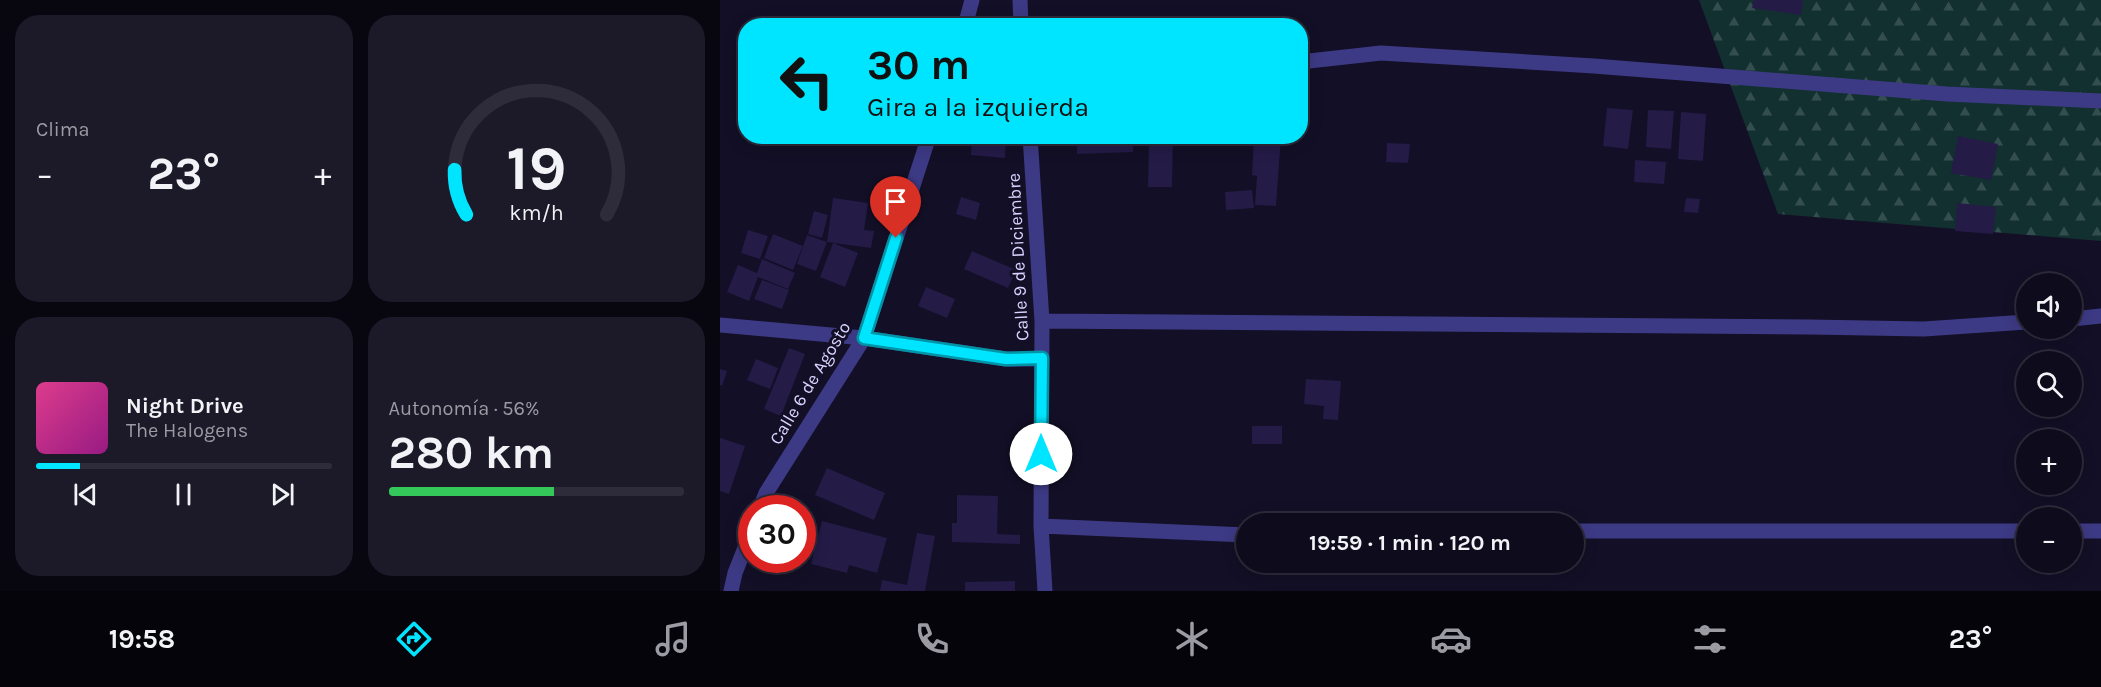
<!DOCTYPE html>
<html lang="es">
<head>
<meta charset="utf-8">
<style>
  body { margin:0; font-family:Karla,sans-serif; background:#1c1929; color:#f1f3f6; height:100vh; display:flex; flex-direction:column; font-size:22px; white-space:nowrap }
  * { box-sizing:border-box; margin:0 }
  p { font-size:20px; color:#9b9ba3 }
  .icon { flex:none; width:33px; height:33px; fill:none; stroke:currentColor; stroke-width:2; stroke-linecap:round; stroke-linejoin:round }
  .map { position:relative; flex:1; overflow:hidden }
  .details { display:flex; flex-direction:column; gap:15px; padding:15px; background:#08060f; width:720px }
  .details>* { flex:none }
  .hud { position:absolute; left:18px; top:18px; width:570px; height:126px; border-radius:24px; box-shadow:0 3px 15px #0003,0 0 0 2px #2e2b3b; background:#00e5ff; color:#111; overflow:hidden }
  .buttons { position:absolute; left:1296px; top:273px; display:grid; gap:12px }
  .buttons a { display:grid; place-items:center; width:66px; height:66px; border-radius:50%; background:#0e0b1c; box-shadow:0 3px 15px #0003,0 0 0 2px #2e2b3b; font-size:30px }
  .speed { position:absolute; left:18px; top:495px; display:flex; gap:12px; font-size:30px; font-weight:700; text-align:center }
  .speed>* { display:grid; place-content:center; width:78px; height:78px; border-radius:50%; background:#0e0b1c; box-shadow:0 3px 15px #0003,0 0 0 2px #2e2b3b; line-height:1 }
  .speed .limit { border:9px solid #d22; background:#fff; color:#111 }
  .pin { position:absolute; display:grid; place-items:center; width:51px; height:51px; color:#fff; margin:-62px -26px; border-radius:50% 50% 50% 0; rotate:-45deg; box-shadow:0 0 6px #0007 }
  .pin .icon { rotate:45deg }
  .me { position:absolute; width:66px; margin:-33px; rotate:0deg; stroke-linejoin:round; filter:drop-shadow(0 0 4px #0008) }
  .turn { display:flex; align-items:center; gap:21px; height:126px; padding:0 30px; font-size:27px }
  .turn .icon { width:78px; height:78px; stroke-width:2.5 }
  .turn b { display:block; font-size:42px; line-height:51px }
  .big { font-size:45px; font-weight:700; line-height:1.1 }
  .details .tile { flex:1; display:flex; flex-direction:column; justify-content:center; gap:9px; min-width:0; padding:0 21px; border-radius:24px; background:#1c1929 }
  .details .dial { align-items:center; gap:0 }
  .dial svg { height:156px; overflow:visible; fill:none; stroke:#2e2b3b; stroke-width:7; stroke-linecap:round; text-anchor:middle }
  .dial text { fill:#f1f3f6; stroke:none }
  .song { display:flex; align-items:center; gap:18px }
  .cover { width:72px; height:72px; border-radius:9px; background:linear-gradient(135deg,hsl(330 70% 55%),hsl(310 70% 35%)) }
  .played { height:6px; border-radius:3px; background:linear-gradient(90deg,#00e5ff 15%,#2e2b3b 15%) }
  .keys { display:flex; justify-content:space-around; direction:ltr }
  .heat { display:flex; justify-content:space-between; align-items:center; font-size:33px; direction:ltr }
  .charge { height:9px; border-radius:4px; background:linear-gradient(90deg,#34c759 56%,#2e2b3b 0) }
  .details .tiles { flex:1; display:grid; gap:15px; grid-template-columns:repeat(2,1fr) }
  .trip { position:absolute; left:516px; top:513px; width:348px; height:60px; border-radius:30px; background:#0e0b1c; box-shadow:0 3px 15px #0003,0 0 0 2px #2e2b3b; font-weight:700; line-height:60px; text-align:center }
  .dock { display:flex; height:96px; justify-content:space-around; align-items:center; background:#06040b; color:#9b9ba3 }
  .dock .icon { width:42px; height:42px }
  .dock .current { color:#00e5ff }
  .dock b { font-size:27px; color:#f1f3f6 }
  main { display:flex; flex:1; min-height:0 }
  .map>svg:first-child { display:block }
</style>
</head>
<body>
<main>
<section class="details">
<div class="tiles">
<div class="tile"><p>Clima</p>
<div class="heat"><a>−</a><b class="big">23°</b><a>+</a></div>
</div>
<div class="tile dial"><svg viewBox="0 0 100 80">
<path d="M14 69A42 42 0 1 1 86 69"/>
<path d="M14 69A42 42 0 0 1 8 46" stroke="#00e5ff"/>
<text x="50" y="56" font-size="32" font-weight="700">19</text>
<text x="50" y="72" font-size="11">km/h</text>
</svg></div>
<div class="tile">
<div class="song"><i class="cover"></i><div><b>Night Drive</b><p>The Halogens</p></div></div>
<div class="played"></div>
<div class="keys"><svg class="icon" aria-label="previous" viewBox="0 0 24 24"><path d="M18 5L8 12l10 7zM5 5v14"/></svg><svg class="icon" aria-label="pause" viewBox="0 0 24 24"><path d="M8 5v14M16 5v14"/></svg><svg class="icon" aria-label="next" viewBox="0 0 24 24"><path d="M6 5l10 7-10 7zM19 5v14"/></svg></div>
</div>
<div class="tile"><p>Autonomía · 56%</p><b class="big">280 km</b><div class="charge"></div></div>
</div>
</section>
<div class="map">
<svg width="1381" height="591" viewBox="0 0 1381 591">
  <defs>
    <pattern id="forest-firs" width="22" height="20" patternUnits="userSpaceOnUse" patternTransform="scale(1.5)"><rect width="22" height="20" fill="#12302f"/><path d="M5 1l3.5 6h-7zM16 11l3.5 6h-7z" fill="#344d4e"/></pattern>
  </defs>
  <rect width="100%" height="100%" fill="#130f26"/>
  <!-- forest -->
  <path fill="url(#forest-firs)" d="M979,0H1381V241L1058,214Z"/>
  <!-- building -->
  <path fill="#241b47" d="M1034,0H1083L1081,15L1032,8Z
    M887,108L913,110L908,149L883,146Z
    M928,110L954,111L951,149L926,147Z
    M961,112L986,114L983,161L958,159Z
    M252,136L286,137L285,158L251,155Z
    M357,136H413V152L357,154Z
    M429,136H453L452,187H428Z
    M534,136H561L556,206L535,205L537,176L532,175Z
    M1238,136L1278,144L1271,180L1231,173Z
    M667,143L690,144L688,163L666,162Z
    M915,160L946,162L944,184L914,182Z
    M532,190L534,208L506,210L505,192Z
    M241,197L260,203L256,220L236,214Z
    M113,198L148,203L144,230L154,231L151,248L107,242Z
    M966,198L980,199L978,213L964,212Z
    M1237,203L1276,207L1273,234L1235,231Z
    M94,211L108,215L102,238L88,234Z
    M28,230L48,236L40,259L21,253Z
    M53,234L83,246L73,270L44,258Z
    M87,235L107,242L96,271L77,264Z
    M113,243L138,253L125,287L100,277Z
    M252,251L296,270L288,288L244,269Z
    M42,259L75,273L68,289L38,277L29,301L7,292L18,265L37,273Z
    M42,280L69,290L62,309L34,299Z
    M206,287L235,299L227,318L198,306Z
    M69,348L85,354L61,416L44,409Z
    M36,359L58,368L50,389L27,380Z
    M0,369L7,371L2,386L0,385Z
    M586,379L621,381L618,420L603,419L604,406L584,404Z
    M532,426H562V444H532Z
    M0,438L25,446L9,494L0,491Z
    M107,468L165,493L154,520L95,495Z
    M237,495L278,496L277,534L300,535V544L232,542V523H237Z
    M102,521L167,538L157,573L129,565L127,573L91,564Z
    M197,533L215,536L205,591H160L162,580L187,585Z
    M295,581V591H245V582Z"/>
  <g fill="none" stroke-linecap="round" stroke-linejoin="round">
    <!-- minor -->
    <path stroke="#3d3a85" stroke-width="15" d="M300,0L301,26
      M245,26L252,0
      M580,62L661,53L874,66L1227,94L1381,101
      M310,136L322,321L321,526L325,591
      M1352,319L1381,316
      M322,321L1090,327L1204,329L1306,322
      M0,325L144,338L286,359H322
      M40,508L46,493L144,338L209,136
      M321,526L526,535
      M854,531H1306
      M1352,531H1381
      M11,591L15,573L32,530"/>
  </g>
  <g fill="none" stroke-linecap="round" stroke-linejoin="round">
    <!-- route casing -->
    <g stroke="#0095a6" stroke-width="15">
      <path id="route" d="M176,238L144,338L286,359L322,358L321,454"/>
    </g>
    <!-- route -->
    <use href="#route" stroke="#00e5ff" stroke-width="10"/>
  </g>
  <g text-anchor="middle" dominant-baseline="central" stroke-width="6" stroke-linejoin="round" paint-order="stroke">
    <!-- street labels -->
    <g font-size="18" fill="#d9d4ff" stroke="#130f26">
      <text transform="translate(298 257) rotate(-93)">Calle 9 de Diciembre</text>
      <text transform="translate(90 383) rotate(-59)">Calle 6 de Agosto</text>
    </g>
  </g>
</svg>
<div class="buttons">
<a><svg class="icon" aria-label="sound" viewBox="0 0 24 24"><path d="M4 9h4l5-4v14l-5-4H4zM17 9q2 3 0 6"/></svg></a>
<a><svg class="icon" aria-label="search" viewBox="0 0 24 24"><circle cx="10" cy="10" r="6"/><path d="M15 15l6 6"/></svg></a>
<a>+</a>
<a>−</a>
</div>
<div class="speed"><div class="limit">30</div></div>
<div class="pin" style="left:176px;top:238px;background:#d93025"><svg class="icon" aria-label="arrive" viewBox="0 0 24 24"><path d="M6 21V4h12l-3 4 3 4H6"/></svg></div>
<svg class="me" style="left:321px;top:454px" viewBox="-20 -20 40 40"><circle r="19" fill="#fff"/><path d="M0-13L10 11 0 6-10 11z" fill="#00e5ff"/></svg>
<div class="trip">19:59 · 1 min · 120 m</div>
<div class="hud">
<div class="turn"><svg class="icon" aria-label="left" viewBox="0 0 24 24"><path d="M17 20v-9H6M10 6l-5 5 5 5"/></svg><div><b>30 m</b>Gira a la izquierda</div></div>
</div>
</div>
</main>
<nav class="dock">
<b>19:58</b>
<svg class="icon current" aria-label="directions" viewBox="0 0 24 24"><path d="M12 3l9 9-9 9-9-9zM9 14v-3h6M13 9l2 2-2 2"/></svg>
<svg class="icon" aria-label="music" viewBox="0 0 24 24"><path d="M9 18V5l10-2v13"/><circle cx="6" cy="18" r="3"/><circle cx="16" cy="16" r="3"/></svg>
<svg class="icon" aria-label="phone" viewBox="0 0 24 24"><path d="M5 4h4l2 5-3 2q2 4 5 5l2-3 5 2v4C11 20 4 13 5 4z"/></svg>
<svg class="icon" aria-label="climate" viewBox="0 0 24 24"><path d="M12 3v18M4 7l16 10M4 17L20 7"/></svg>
<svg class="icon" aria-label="car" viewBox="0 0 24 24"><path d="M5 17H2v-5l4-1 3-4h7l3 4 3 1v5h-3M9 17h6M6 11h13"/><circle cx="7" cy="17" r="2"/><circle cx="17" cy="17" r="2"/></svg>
<svg class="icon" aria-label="filters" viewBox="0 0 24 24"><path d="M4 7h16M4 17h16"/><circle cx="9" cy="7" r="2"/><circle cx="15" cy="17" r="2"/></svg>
<b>23°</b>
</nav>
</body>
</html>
